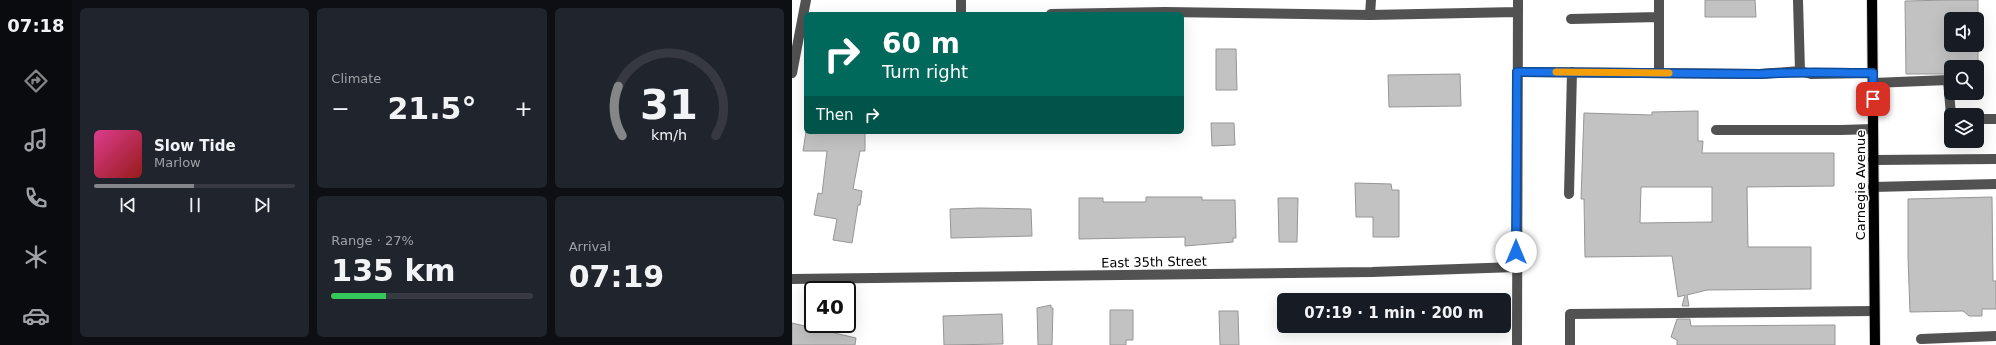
<!DOCTYPE html>
<html lang="en">
<head>
<meta charset="utf-8">
<style>
  body { margin:0; font-family:"DejaVu Sans",sans-serif; background:#20242c; color:#f1f3f6; height:100vh; display:flex; flex-direction:column; font-size:15px; white-space:nowrap }
  * { box-sizing:border-box; margin:0 }
  p { font-size:13px; color:#9ea1a6 }
  .icon { flex:none; width:22px; height:22px; fill:none; stroke:currentColor; stroke-width:2; stroke-linecap:round; stroke-linejoin:round }
  .map { position:relative; flex:1; overflow:hidden }
  .details { display:flex; flex-direction:column; gap:8px; padding:8px; background:#0d0f14; width:720px }
  .details>* { flex:none }
  .guide { position:absolute; left:12px; top:12px; width:380px; height:122px; border-radius:6px; box-shadow:0 4px 16px #0002; background:#00695c; color:#fff; overflow:hidden }
  .buttons { position:absolute; left:1152px; top:12px; display:grid; gap:8px }
  .buttons a { display:grid; place-items:center; width:40px; height:40px; border-radius:6px; background:#171b24; box-shadow:0 4px 16px #0002; font-size:20px }
  .speed { position:absolute; left:12px; top:281px; display:flex; gap:8px; font-size:20px; font-weight:700; text-align:center }
  .speed>* { display:grid; place-content:center; width:52px; height:52px; border-radius:50%; background:#171b24; box-shadow:0 4px 16px #0002; line-height:1 }
  .speed .limit { border:2px solid #111; border-radius:6px; background:#fff; color:#111 }
  .pin { position:absolute; display:grid; place-items:center; width:34px; height:34px; color:#fff; margin:-17px; border-radius:8px; box-shadow:0 2px 6px #0006 }
  .me { position:absolute; width:44px; margin:-22px; rotate:0deg; stroke-linejoin:round; filter:drop-shadow(0 0 3px #0008) }
  .turn { display:flex; align-items:center; gap:14px; height:84px; padding:0 12px; font-size:18px }
  .turn .icon { width:52px; height:52px; stroke-width:2.5 }
  .turn b { display:block; font-size:28px; line-height:34px }
  .then { display:flex; align-items:center; height:38px; padding:0 12px; background:#0003; gap:8px; font-size:15px }
  .big { font-size:30px; font-weight:700; line-height:1.1 }
  .details .tile { flex:1; display:flex; flex-direction:column; justify-content:center; gap:6px; min-width:0; padding:0 14px; border-radius:6px; background:#20242c }
  .details .dial { align-items:center; gap:0 }
  .dial svg { height:104px; overflow:visible; fill:none; stroke:#363941; stroke-width:7; stroke-linecap:round; text-anchor:middle }
  .dial text { fill:#f1f3f6; stroke:none }
  .song { display:flex; align-items:center; gap:12px }
  .cover { width:48px; height:48px; border-radius:6px; background:linear-gradient(135deg,hsl(330 70% 55%),hsl(0 70% 35%)) }
  .played { height:4px; border-radius:2px; background:linear-gradient(90deg,#858687 50%,#363941 50%) }
  .keys { display:flex; justify-content:space-around; direction:ltr }
  .heat { display:flex; justify-content:space-between; align-items:center; font-size:22px; direction:ltr }
  .charge { height:6px; border-radius:3px; background:linear-gradient(90deg,#34c759 27%,#363941 0) }
  .details .tiles { flex:1; display:grid; gap:8px; grid-template-columns:repeat(3,1fr) }
  .tile:first-child { grid-row:span 2 }
  .trip { position:absolute; left:485px; top:293px; width:234px; height:40px; border-radius:6px; background:#171b24; box-shadow:0 4px 16px #0002; font-weight:700; line-height:40px; text-align:center }
  main { display:flex; flex:1; min-height:0 }
  .dock { display:flex; flex-direction:column; width:72px; justify-content:space-around; align-items:center; background:#090b0e; color:#9ea1a6 }
  .dock .icon { width:28px; height:28px }
  .dock .active { color:#858687 }
  .dock b { font-size:18px; color:#f1f3f6 }
  .map>svg:first-child { display:block }
</style>
</head>
<body>
<main>
<nav class="dock">
<b>07:18</b>
<svg class="icon active" aria-label="directions" viewBox="0 0 24 24"><path d="M12 3l9 9-9 9-9-9zM9 14v-3h6M13 9l2 2-2 2"/></svg>
<svg class="icon" aria-label="music" viewBox="0 0 24 24"><path d="M9 18V5l10-2v13"/><circle cx="6" cy="18" r="3"/><circle cx="16" cy="16" r="3"/></svg>
<svg class="icon" aria-label="phone" viewBox="0 0 24 24"><path d="M5 4h4l2 5-3 2q2 4 5 5l2-3 5 2v4C11 20 4 13 5 4z"/></svg>
<svg class="icon" aria-label="climate" viewBox="0 0 24 24"><path d="M12 3v18M4 7l16 10M4 17L20 7"/></svg>
<svg class="icon" aria-label="car" viewBox="0 0 24 24"><path d="M5 17H2v-5l4-1 3-4h7l3 4 3 1v5h-3M9 17h6M6 11h13"/><circle cx="7" cy="17" r="2"/><circle cx="17" cy="17" r="2"/></svg>
</nav>
<section class="details">
<div class="tiles">
<div class="tile">
<div class="song"><i class="cover"></i><div><b>Slow Tide</b><p>Marlow</p></div></div>
<div class="played"></div>
<div class="keys"><svg class="icon" aria-label="previous" viewBox="0 0 24 24"><path d="M18 5L8 12l10 7zM5 5v14"/></svg><svg class="icon" aria-label="pause" viewBox="0 0 24 24"><path d="M8 5v14M16 5v14"/></svg><svg class="icon" aria-label="next" viewBox="0 0 24 24"><path d="M6 5l10 7-10 7zM19 5v14"/></svg></div>
</div>
<div class="tile"><p>Climate</p>
<div class="heat"><a>−</a><b class="big">21.5°</b><a>+</a></div>
</div>
<div class="tile dial"><svg viewBox="0 0 100 80">
<path d="M14 69A42 42 0 1 1 86 69"/>
<path d="M14 69A42 42 0 0 1 11 31" stroke="#858687"/>
<text x="50" y="56" font-size="32" font-weight="700">31</text>
<text x="50" y="72" font-size="11">km/h</text>
</svg></div>
<div class="tile"><p>Range · 27%</p><b class="big">135 km</b><div class="charge"></div></div>
<div class="tile"><p>Arrival</p><b class="big">07:19</b></div>
</div>
</section>
<div class="map">
<svg width="1204" height="345" viewBox="0 0 1204 345">
  <rect width="100%" height="100%" fill="#fff"/>
  <!-- building -->
  <path fill="#c2c2c2" stroke="#969696" fill-rule="evenodd" d="M913,0H963L964,17H913Z
    M1156,0H1186V73L1185,74V67H1159V74H1114L1113,1ZM1159,19H1185V45H1159Z
    M424,49H444L445,90H424Z
    M668,74L669,106L597,107L596,75Z
    M906,111V141H911L910,153H1042V186L955,187L956,247H1019V289L915,290L895,295L897,306H890L893,295L886,297L880,256L793,257L792,199H789L792,113L860,115V112ZM849,187H920V222L848,223Z
    M419,123H442L443,145L420,146Z
    M14,132H73V151H68L61,189L70,191L68,205H66L60,243L41,240L45,219L22,215L26,193L30,194L35,151H11Z
    M563,183L599,184L600,190H607V237H581V217H564Z
    M354,197H410V200H443L444,238H441V242L393,246V237L287,239V198H311V202H354Z
    M1200,197L1201,281H1204V309H1190V316H1177L1171,311L1118,312L1116,257V199Z
    M486,198H506L505,242H487Z
    M188,208L239,209L240,236L159,238L158,209Z
    M259,305V308H261L260,345H246L245,308Z
    M318,310H341V340H334V345H318Z
    M427,311H446L447,345H428Z
    M210,314L211,344L152,345L151,316Z
    M885,319H898L899,326L1043,325V345H885V340L879,337Z
    M0,323L64,338L63,345H0Z"/>
  <g fill="none" stroke-linecap="round" stroke-linejoin="round">
    <!-- major casing -->
    <g stroke="#dbdbdb" stroke-width="12">
      <path id="major" d="M1080,0L1083,345"/>
    </g>
    <!-- minor -->
    <path stroke="#525252" stroke-width="10" d="M1006,0L1008,71L1019,74L1081,73
      M169,14V0
      M259,14L373,12L578,15L725,12
      M578,15L579,0
      M867,17V73
      M779,19L867,17V0
      M725,72L968,74L1008,71
      M0,73L14,0
      M1081,83L1156,80L1159,115
      M1185,119H1204
      M924,130H1049L1081,129
      M1081,160L1204,159
      M1081,187L1204,184
      M777,194L780,72
      M0,279L580,272L724,267
      M1129,339L1204,336
      M725,345L726,0
      M778,345V314L1082,311"/>
    <!-- major -->
    <use href="#major" stroke="#000" stroke-width="10"/>
  </g>
  <g fill="none" stroke-linecap="round" stroke-linejoin="round">
    <!-- route casing -->
    <g stroke="#114b97" stroke-width="10">
      <path id="route" d="M724,252L725,72L968,74C1006,71 1043,73 1081,73V99"/>
    </g>
    <!-- route -->
    <use href="#route" stroke="#1a73e8" stroke-width="7"/>
    <!-- slow -->
    <path stroke="#f59e0b" stroke-width="7" d="M764,72L877,73"/>
  </g>
  <g text-anchor="middle" dominant-baseline="central" stroke-width="3" stroke-linejoin="round" paint-order="stroke">
    <!-- street labels -->
    <g font-size="13" fill="#000" stroke="#fff">
      <text transform="translate(1068 185) rotate(-90)">Carnegie Avenue</text>
      <text transform="translate(362 262) rotate(-1)">East 35th Street</text>
    </g>
  </g>
</svg>
<div class="buttons">
<a><svg class="icon" aria-label="sound" viewBox="0 0 24 24"><path d="M4 9h4l5-4v14l-5-4H4zM17 9q2 3 0 6"/></svg></a>
<a><svg class="icon" aria-label="search" viewBox="0 0 24 24"><circle cx="10" cy="10" r="6"/><path d="M15 15l6 6"/></svg></a>
<a><svg class="icon" aria-label="layers" viewBox="0 0 24 24"><path d="M12 4l9 5-9 5-9-5zM3 14l9 5 9-5"/></svg></a>
</div>
<div class="speed"><div class="limit">40</div></div>
<div class="pin" style="left:1081px;top:99px;background:#d93025"><svg class="icon" aria-label="arrive" viewBox="0 0 24 24"><path d="M6 21V4h12l-3 4 3 4H6"/></svg></div>
<svg class="me" style="left:724px;top:252px" viewBox="-20 -20 40 40"><circle r="19" fill="#fff"/><path d="M0-13L10 11 0 6-10 11z" fill="#1a73e8"/></svg>
<div class="trip">07:19 · 1 min · 200 m</div>
<div class="guide">
<div class="turn"><svg class="icon" aria-label="right" viewBox="0 0 24 24"><path d="M7 20v-9h11M14 6l5 5-5 5"/></svg><div><b>60 m</b>Turn right</div></div>
<div class="then">Then<svg class="icon" aria-label="right" viewBox="0 0 24 24"><path d="M7 20v-9h11M14 6l5 5-5 5"/></svg></div>
</div>
</div>
</main>
</body>
</html>
